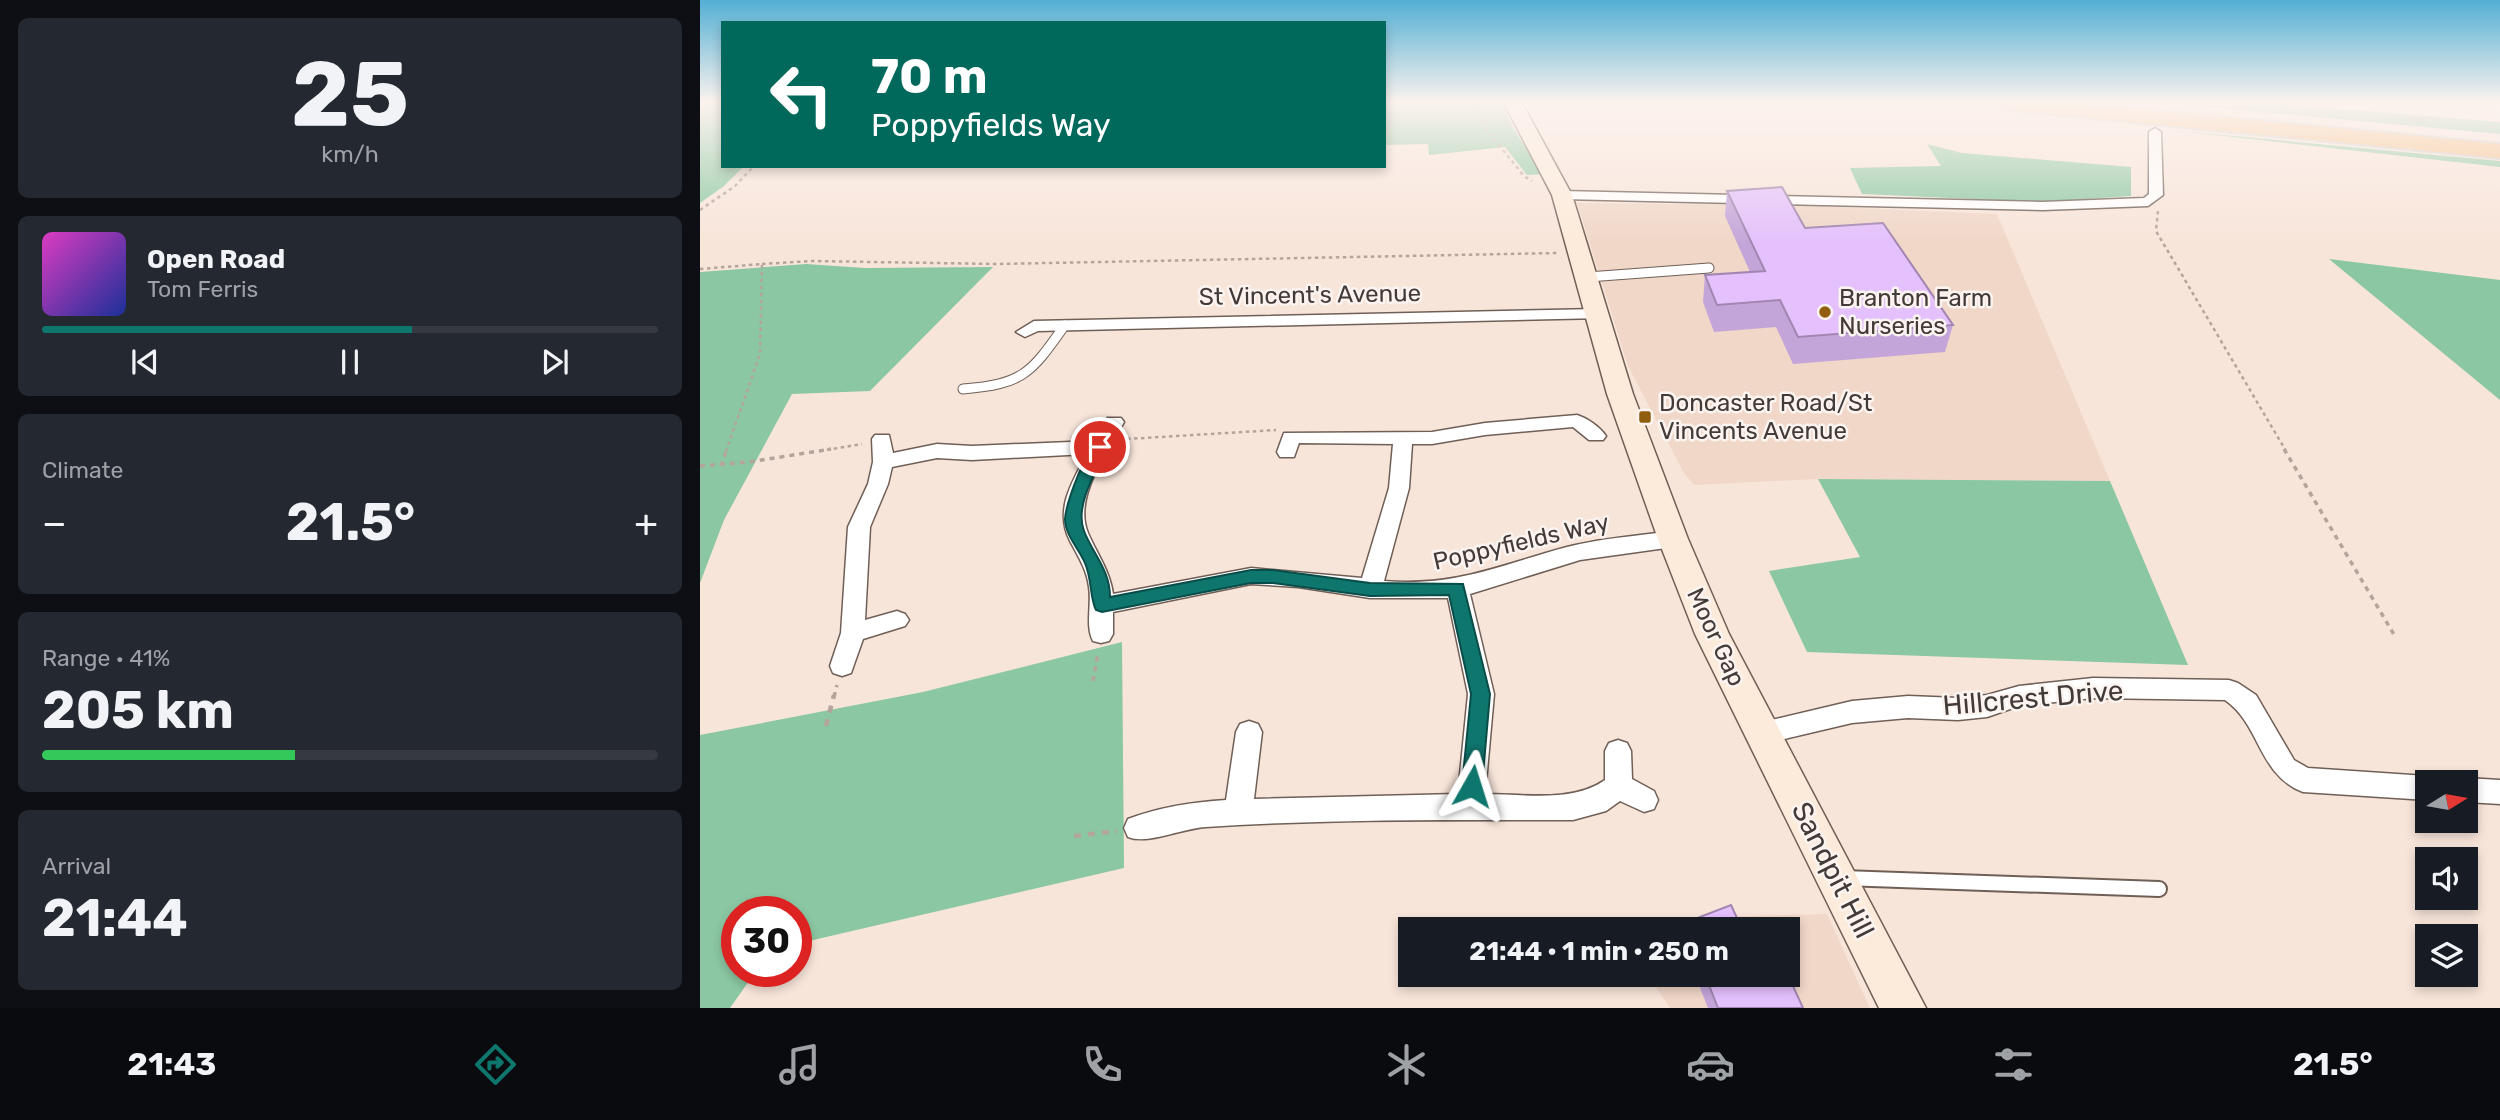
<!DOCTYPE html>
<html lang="en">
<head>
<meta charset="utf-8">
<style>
  body { margin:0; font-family:Rubik,sans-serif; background:#242831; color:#f1f3f6; height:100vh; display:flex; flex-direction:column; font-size:26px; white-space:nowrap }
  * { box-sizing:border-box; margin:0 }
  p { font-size:23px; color:#9ea1a6 }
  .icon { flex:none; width:38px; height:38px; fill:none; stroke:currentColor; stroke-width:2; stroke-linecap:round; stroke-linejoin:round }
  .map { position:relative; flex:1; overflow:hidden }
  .side { display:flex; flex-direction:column; gap:18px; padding:18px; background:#0d0f14; width:700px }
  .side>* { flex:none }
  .hud { position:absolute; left:21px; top:21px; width:665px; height:147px; border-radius:0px; box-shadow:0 4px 10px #0003; background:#00695c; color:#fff; overflow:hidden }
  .needle { width:46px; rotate:79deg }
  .tools { position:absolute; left:1715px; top:770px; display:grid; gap:14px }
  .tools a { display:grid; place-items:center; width:63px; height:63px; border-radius:0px; background:#171b24; box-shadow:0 4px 10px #0003; font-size:35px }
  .speed { position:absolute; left:21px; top:896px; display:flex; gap:14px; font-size:35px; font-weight:700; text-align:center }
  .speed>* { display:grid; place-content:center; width:91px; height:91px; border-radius:50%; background:#171b24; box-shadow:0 4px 10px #0003; line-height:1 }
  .speed .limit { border:10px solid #d22; background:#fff; color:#111 }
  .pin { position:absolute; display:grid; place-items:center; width:60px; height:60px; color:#fff; margin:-30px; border:4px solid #fff; border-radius:50%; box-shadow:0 2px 7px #0007 }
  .me { position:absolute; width:77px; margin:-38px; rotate:6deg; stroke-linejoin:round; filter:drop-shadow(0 0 5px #0008) }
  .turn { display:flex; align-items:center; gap:24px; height:147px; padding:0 35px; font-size:32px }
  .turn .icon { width:91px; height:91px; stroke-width:2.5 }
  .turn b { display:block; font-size:49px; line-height:60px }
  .big { font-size:52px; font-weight:700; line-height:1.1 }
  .side .card { flex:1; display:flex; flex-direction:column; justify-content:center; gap:10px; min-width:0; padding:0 24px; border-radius:10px; background:#242831 }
  .side .dial { align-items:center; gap:0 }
  .dial b { font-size:91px; line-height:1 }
  .song { display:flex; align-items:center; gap:21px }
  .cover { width:84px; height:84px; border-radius:10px; background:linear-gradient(135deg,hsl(310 70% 55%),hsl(230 70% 35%)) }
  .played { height:7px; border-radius:4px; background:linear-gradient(90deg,#0f766e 60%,#363941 60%) }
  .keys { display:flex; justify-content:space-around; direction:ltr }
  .heat { display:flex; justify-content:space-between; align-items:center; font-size:38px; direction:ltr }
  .charge { height:10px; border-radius:5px; background:linear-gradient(90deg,#34c759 41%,#363941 0) }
  .trip { position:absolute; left:698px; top:917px; width:402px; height:70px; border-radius:0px; background:#171b24; box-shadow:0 4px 10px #0003; font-weight:700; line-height:70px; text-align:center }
  .menu { display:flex; height:112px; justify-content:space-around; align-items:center; background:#090b0e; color:#9ea1a6 }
  .menu .icon { width:49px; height:49px }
  .menu .selected { color:#0f766e }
  .menu b { font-size:32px; color:#f1f3f6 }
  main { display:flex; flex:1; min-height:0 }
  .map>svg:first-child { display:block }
</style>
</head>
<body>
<main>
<section class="side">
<div class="card dial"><b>25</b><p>km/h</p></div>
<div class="card">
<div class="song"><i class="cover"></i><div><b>Open Road</b><p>Tom Ferris</p></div></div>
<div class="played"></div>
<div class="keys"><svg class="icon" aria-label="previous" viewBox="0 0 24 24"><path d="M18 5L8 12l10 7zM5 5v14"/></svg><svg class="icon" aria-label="pause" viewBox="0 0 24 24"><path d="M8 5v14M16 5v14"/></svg><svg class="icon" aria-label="next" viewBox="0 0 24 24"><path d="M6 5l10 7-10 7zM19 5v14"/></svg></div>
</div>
<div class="card"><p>Climate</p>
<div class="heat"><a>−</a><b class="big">21.5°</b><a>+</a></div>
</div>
<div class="card"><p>Range · 41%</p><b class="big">205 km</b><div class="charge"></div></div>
<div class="card"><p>Arrival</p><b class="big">21:44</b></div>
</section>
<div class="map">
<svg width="1800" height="1008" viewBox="0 0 1800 1008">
  <rect width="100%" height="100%" fill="#f8e5da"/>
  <!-- built -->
  <path fill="#f0d7c8" d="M877,203L1086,205L1297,214L1410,481L1118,479L994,485L984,473L928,366Z
    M1127,914L1170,1008H970L948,975H1088V929H932L931,919Z"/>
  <!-- green -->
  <path fill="#8bc7a2" d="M0,103H23V166H44L24,186L0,203Z
    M684,103H802L812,126L842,174L827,175L805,147L729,155L728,144L684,145Z
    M1571,103L1800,122V134L1473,104Z
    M1470,130L1800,161V167Z
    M1227,144L1262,153L1431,167V196L1341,202L1162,194L1150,168L1241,166Z
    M1629,259L1800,280V400Z
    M106,264L165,268L293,267L170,391L92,394L24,520L0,583V272Z
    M1118,479L1410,481L1488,665L1107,652L1069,571L1160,557Z
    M422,642L424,868L96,944V912H37V971H56L30,1008H0V735L223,692Z"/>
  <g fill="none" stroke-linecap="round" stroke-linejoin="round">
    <!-- service-far1 casing -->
    <g stroke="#705f56" stroke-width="11">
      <path id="service-far1" d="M888,277L1009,268
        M263,389C324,384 331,373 365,325"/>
    </g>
    <!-- service casing -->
    <g stroke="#705f56" stroke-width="18">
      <path id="service" d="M1143,878L1459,889"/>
    </g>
    <!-- minor casing -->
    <g stroke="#705f56" stroke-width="3">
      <path id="minor" d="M1455,128L1461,132L1463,195L1448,206L1343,210L862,199L855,195L862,191L1343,202L1444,198L1449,194V132Z
        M897,309L905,314L903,318L338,331L325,337L316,332L334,321Z
        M877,415C887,418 900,427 906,436L903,440H889L873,427L785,435L732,444H712L709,488L684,581C756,587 800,565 867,547C901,538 938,536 973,531L981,533L984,539L981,545L973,547L880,560L770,594L794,694L785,794C824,794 872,803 905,780V751L909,743L918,740L927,743L931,751L932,779L954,791L958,800L954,809L944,812L920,801L906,811L873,820C750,820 628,819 506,827C483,828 448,845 428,837L424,828L428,819C460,807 492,802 526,800L536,732L540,724L549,721L558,724L562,732L554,799L758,794L768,694L748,598H670L598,587L551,584L413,612V634L409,641L401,643L393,641C385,626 392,604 389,587C387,570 378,556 370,541C354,510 372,482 387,454L272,460L237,458L192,467L188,484L170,527L165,620L197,611L205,614L209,620L205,626L163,639L151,673L142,676L133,673L130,666L141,633L148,527L168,484L173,462L172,439L175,435H189L193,453L237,444L272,446L394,441L407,418H421L424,422C407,453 373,497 388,533C397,554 410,571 413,594L551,568L662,578L689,488L693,444L599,443L594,457H580L577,452L584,433L732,432L785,423Z
        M1393,678L1529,680L1538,683L1556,695L1594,760L1608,768L1727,776L1738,782H1727V800L1603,792C1558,775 1561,725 1525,700L1393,698L1319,706L1287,717L1258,720L1208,718L1152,723L1063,744L1054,741L1050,733L1054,725L1063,722L1152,701L1208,696L1258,698L1287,695L1319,686Z
        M1766,778L1800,780V804L1766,802V782H1756Z"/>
    </g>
    <!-- secondary casing -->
    <g stroke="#705f56" stroke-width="3">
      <path id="secondary" d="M804,103H822L872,195L933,394L988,539L1029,634L1226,1008H1179L995,634L958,539L907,394L852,195Z"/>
    </g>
    <!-- motorway casing -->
    <g stroke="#cecccb" stroke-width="4">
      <path id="motorway" d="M1298,103H1377L1800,144V158L1309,110L1301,108Z"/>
    </g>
    <!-- path-far2 -->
    <path stroke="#b3a49c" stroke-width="2.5" stroke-dasharray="3.5 3.5" stroke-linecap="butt" d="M773,103L786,129L824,176L832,181
      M0,120L23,115
      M0,210L35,186L54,166
      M1458,211L1456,231L1586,451
      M62,264L111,261L297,264L857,253
      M0,269L62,264L60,354L26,451
      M427,439L576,430
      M120,451L162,444"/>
    <!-- path-far1 -->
    <path stroke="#b3a49c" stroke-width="3.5" stroke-dasharray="5 5" stroke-linecap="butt" d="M1584,449L1696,638
      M0,466L49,462L131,449
      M21,466L27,449
      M393,681L398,653
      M134,697L137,685"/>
    <!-- path -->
    <path stroke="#b3a49c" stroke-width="4.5" stroke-dasharray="7 7" stroke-linecap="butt" d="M126,726L134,695
      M374,836L417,831"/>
    <!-- service-far1 -->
    <use href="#service-far1" stroke="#fff" stroke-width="9"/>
    <!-- service -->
    <use href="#service" stroke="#fff" stroke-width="14"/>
    <!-- minor -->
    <use href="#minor" fill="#fff" fill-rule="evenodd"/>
    <!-- secondary -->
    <use href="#secondary" fill="#fcebda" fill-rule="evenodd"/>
    <!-- motorway -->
    <use href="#motorway" fill="#f4bc82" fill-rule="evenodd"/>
  </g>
  <!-- wall -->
  <path fill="#c4a5d9" d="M1027,191L1105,228L1253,325L1245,352L1093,364L1076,327L1014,332L1003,302L1005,275L1050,272L1025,216Z
    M995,975H1063L1067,984L1103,1008H1008Z"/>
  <!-- building -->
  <path fill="#e4c0fc" stroke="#a086b0" stroke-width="2" d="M1082,187L1105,228L1183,223L1253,325L1098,337L1080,300L1017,305L1005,275L1065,271L1027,191Z
    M1031,905L1042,929H986L984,923Z
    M1005,975H1063L1067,984L1088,975L1103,1008H1018Z"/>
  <!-- sky -->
  <linearGradient id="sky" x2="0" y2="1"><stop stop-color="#53afd4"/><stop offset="0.42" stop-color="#fcf3ee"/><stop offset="1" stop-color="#fcf3ee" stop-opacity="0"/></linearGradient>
  <rect width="1800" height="244" fill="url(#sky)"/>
  <!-- route -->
  <path fill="#0f766e" stroke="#0a4d48" stroke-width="2" d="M400,442L408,447C397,470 374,505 384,531C393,554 410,570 410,597L551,570H573L670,583L763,584L790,694L782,786L779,793L772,795L765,793L762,786L771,694L749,595L670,596L573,583H551L402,612L396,610C390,599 392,579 385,563C379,549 365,535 365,519C366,504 386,446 400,442Z"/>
  <!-- markers -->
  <g fill="#915e10" stroke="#fcf4f0" stroke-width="2.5">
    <circle cx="1125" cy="312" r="7"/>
    <rect x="938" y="410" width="14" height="14" rx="3.5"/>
  </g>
  <g text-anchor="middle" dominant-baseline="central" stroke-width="5" stroke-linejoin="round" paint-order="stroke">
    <!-- street labels -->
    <g font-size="24" fill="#433b37" stroke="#fcf4f0">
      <text transform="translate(610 295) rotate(-1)">St Vincent's Avenue</text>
      <text transform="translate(821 542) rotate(-13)">Poppyfields Way</text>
      <text transform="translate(1016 637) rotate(65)">Moor Gap</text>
    </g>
    <!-- poi labels -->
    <g font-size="24" fill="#433b37" stroke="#fcf4f0" text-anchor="start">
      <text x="1139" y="298">Branton Farm<tspan x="1139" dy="28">Nurseries</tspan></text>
      <text x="959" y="403">Doncaster Road/St<tspan x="959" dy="28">Vincents Avenue</tspan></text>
    </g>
    <!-- near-street labels -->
    <g font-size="28" fill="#433b37" stroke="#fcf4f0">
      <text transform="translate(1333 698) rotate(-5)">Hillcrest Drive</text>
      <text transform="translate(1133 870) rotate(63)">Sandpit Hill</text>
    </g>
  </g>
</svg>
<div class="tools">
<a><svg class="needle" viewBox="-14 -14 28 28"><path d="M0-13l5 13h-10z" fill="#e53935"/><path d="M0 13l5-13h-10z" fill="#9ea1a6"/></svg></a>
<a><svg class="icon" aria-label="sound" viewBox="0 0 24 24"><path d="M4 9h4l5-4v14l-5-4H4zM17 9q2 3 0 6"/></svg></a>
<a><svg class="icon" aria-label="layers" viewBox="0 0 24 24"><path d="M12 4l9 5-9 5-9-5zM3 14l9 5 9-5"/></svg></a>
</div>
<div class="speed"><div class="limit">30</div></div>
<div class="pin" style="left:400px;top:447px;background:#d93025"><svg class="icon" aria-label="arrive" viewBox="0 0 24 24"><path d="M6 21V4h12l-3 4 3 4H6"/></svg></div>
<svg class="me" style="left:772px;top:786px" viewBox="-20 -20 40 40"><path d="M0-17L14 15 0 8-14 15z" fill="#0f766e" stroke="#fff" stroke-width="4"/></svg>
<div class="trip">21:44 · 1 min · 250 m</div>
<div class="hud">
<div class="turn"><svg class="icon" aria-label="left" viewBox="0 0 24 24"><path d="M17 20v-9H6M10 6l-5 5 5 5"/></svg><div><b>70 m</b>Poppyfields Way</div></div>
</div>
</div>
</main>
<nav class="menu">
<b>21:43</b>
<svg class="icon selected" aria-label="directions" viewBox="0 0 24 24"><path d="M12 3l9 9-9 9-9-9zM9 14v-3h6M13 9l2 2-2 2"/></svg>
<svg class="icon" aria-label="music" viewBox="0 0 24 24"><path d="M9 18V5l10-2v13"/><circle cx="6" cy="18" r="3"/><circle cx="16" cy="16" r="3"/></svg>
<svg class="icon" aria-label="phone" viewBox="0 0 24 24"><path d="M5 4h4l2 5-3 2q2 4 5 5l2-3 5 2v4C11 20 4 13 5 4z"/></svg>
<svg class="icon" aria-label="climate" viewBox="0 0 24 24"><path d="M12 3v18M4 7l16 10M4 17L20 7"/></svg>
<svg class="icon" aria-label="car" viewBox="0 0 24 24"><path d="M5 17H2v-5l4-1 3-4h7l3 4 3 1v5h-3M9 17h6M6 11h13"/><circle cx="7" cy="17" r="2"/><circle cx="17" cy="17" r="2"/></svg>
<svg class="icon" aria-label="filters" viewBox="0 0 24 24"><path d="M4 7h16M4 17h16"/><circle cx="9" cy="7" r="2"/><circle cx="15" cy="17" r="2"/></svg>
<b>21.5°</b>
</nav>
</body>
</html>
